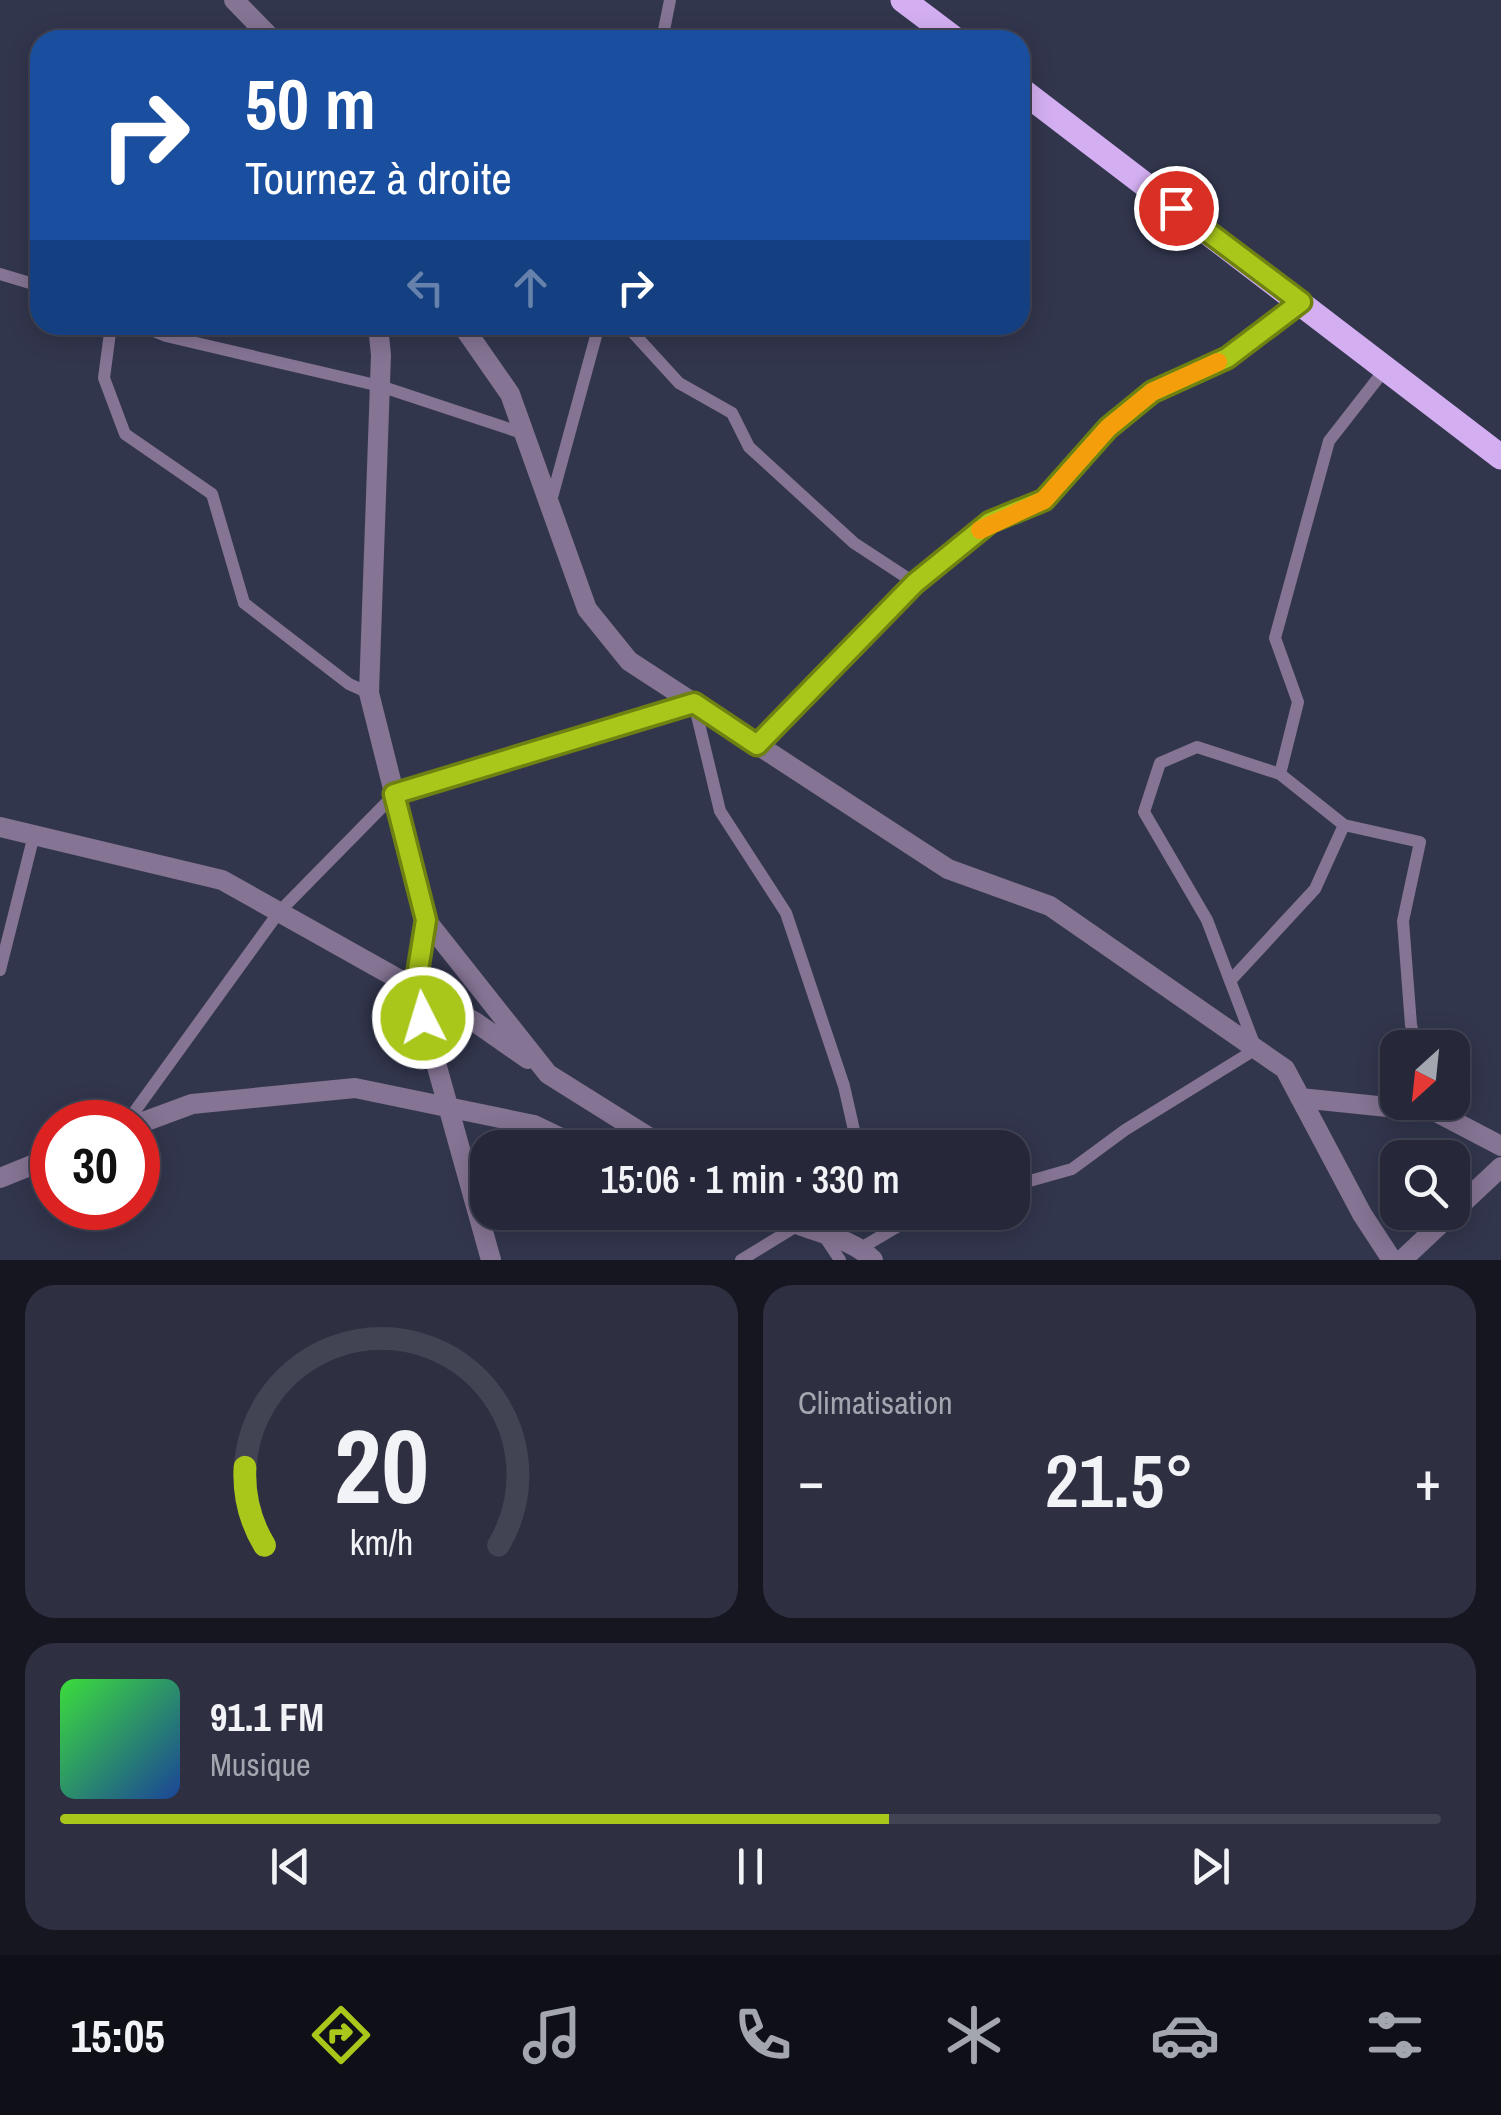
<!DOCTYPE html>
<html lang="fr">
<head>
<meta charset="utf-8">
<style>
  body { margin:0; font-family:"Archivo Narrow",sans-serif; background:#2e3042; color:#f1f3f6; height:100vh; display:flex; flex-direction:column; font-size:38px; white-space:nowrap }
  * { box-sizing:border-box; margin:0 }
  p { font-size:32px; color:#a4a6af }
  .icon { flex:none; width:55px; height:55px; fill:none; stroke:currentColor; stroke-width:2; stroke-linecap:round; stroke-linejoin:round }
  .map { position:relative; height:1260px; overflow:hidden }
  .details { display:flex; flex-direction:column; gap:25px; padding:25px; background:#151620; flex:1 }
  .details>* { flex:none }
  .banner { position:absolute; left:30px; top:30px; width:1000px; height:305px; border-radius:30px; box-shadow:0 5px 25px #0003,0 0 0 2px #424454; background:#1a4fa0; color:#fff; overflow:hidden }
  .needle { width:65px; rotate:207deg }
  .buttons { position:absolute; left:1380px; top:1030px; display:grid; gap:20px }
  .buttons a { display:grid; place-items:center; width:90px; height:90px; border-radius:20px; background:#26283a; box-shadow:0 5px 25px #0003,0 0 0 2px #424454; font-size:50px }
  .speed { position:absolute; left:30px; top:1100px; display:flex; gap:20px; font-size:50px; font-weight:700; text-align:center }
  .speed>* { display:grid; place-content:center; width:130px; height:130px; border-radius:50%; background:#26283a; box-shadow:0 5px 25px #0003,0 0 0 2px #424454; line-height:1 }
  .speed .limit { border:15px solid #d22; background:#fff; color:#111 }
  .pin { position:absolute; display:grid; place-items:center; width:85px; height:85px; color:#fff; margin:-42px; border:5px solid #fff; border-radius:50%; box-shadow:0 2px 10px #0007 }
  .me { position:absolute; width:110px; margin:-55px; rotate:355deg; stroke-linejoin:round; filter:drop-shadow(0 0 8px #0008) }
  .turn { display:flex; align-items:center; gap:35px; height:210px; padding:0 50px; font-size:45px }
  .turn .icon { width:130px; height:130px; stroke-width:2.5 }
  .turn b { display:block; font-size:70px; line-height:85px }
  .lanes { display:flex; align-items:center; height:95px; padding:0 50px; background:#0003; justify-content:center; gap:50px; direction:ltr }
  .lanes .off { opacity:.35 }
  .big { font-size:75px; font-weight:600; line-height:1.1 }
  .details .widget { flex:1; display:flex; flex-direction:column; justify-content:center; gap:15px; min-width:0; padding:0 35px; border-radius:30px; background:#2e3042 }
  .details .dial { align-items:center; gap:0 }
  .dial svg { height:260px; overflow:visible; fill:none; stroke:#424454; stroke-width:7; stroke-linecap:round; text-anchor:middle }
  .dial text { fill:#f1f3f6; stroke:none }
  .song { display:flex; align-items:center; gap:30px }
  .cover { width:120px; height:120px; border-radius:15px; background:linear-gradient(135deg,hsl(120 70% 55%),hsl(220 70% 35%)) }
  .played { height:10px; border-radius:5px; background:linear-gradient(90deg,#a9c71a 60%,#424454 60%) }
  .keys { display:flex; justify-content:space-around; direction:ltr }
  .heat { display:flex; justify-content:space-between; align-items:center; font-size:55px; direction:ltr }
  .details .tiles { flex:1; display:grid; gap:25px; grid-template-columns:1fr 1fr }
  .widget:last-child { grid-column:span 2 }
  .trip { position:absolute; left:470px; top:1130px; width:560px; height:100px; border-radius:30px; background:#26283a; box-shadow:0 5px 25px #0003,0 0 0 2px #424454; font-weight:600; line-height:100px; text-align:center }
  .menu { display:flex; height:160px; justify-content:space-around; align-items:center; background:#0f1017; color:#a4a6af }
  .menu .icon { width:70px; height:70px }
  .menu .selected { color:#a9c71a }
  .menu b { font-size:45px; color:#f1f3f6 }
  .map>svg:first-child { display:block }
</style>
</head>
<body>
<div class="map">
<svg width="1501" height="1260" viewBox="0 0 1501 1260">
  <rect width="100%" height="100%" fill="#32364d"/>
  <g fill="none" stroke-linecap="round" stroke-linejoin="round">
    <!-- lane -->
    <path stroke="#857494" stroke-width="12" d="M662,40L670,0
      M0,274L40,286
      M111,325L104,378L125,434L212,494L244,603L349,684L369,693
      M139,325L166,336L380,386L525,434
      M626,325L679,383L732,413L749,447L854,543L915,583
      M551,501L599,325
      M757,745L915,583L990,522L1044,500L1108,429L1152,391L1227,358L1301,302
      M1280,774L1298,702L1275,638L1329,441L1386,368
      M0,970L34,835
      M1230,981L1315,889L1344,825
      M127,1122L279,912L395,794L694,703L720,811L786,913L844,1086L858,1148
      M1012,1186L1072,1169L1125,1130L1256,1049L1207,920L1144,812L1160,763L1197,747L1280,774L1344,825L1420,842L1403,921L1411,1025L1417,1048
      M824,1236L840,1260
      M861,1248L922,1212
      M741,1260L795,1227"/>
    <!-- street -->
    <path stroke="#857494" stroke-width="20" d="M234,0L273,40
      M378,325L381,355L369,693L426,920L548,1074L666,1148
      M462,325L510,394L587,609L629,661L948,869L1050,906L1285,1069L1362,1214L1392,1260
      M0,827L222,880L475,1022L528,1059
      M426,920L415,988L491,1260
      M1300,1098L1436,1112L1501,1146
      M138,1124L192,1104L355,1088L534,1125L582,1148
      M0,1178L52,1157
      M771,1212C803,1232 848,1234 873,1260
      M1402,1260L1501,1167"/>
    <!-- primary -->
    <path stroke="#d3aff1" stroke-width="25" d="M903,0L956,40
      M1020,89L1501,457"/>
  </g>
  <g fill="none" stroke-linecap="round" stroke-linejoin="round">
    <!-- route casing -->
    <g stroke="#6e8111" stroke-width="25">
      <path id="route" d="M423,1018L415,988L426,920L394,794L694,703L757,745L915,583L990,522L1044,500L1108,428L1152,392L1227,358L1301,302L1176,208"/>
    </g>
    <!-- route -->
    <use href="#route" stroke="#a9c71a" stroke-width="18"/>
    <!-- slow -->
    <path stroke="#f59e0b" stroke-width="18" d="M980,530L1044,500L1108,428L1152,392L1218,362"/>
  </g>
</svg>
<div class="buttons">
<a><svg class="needle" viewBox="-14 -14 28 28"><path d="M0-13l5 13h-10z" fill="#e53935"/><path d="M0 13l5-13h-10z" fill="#a4a6af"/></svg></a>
<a><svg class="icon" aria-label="search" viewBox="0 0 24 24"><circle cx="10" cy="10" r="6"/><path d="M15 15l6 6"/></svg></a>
</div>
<div class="speed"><div class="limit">30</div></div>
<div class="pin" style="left:1176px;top:208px;background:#d93025"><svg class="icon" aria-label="arrive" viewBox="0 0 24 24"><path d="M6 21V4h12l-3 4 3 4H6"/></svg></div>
<svg class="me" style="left:423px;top:1018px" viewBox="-20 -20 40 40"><circle r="17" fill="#a9c71a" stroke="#fff" stroke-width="3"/><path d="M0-11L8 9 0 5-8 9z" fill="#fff"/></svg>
<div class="trip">15:06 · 1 min · 330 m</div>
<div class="banner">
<div class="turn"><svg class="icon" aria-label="right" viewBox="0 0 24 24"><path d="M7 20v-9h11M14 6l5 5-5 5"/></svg><div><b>50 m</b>Tournez à droite</div></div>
<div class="lanes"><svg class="icon off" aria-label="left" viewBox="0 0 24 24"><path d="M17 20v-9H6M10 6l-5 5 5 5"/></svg><svg class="icon off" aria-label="ahead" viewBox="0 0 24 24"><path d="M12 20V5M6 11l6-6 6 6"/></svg><svg class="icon" aria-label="right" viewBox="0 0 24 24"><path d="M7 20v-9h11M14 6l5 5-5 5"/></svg></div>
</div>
</div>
<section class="details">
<div class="tiles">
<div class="widget dial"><svg viewBox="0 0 100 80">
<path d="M14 69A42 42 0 1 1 86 69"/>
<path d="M14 69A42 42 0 0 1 8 45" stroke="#a9c71a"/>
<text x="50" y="56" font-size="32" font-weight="700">20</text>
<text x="50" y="72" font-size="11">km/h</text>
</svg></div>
<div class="widget"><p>Climatisation</p>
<div class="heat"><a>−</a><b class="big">21.5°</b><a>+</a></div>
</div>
<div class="widget">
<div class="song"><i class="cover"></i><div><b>91.1 FM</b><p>Musique</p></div></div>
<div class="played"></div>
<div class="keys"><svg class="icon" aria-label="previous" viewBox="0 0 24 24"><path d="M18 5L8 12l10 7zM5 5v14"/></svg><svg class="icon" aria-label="pause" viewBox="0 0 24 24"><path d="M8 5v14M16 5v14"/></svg><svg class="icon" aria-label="next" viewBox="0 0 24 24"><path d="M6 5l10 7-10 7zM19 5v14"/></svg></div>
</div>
</div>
</section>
<nav class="menu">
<b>15:05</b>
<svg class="icon selected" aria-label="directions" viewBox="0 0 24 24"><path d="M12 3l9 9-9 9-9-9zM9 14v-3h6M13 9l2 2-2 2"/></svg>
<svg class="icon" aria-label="music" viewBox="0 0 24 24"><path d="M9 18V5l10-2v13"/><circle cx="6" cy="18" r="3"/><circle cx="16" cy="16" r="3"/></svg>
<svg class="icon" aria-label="phone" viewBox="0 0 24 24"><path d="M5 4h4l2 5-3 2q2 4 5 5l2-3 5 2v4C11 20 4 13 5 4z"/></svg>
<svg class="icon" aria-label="climate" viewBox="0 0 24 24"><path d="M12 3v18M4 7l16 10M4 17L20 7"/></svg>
<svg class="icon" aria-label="car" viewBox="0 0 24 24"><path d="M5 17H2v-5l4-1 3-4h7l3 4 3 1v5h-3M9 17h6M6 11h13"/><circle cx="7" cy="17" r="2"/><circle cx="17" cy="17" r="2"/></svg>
<svg class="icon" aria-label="filters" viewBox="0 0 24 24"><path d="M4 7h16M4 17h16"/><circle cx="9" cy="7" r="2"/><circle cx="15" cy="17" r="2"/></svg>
</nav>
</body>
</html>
